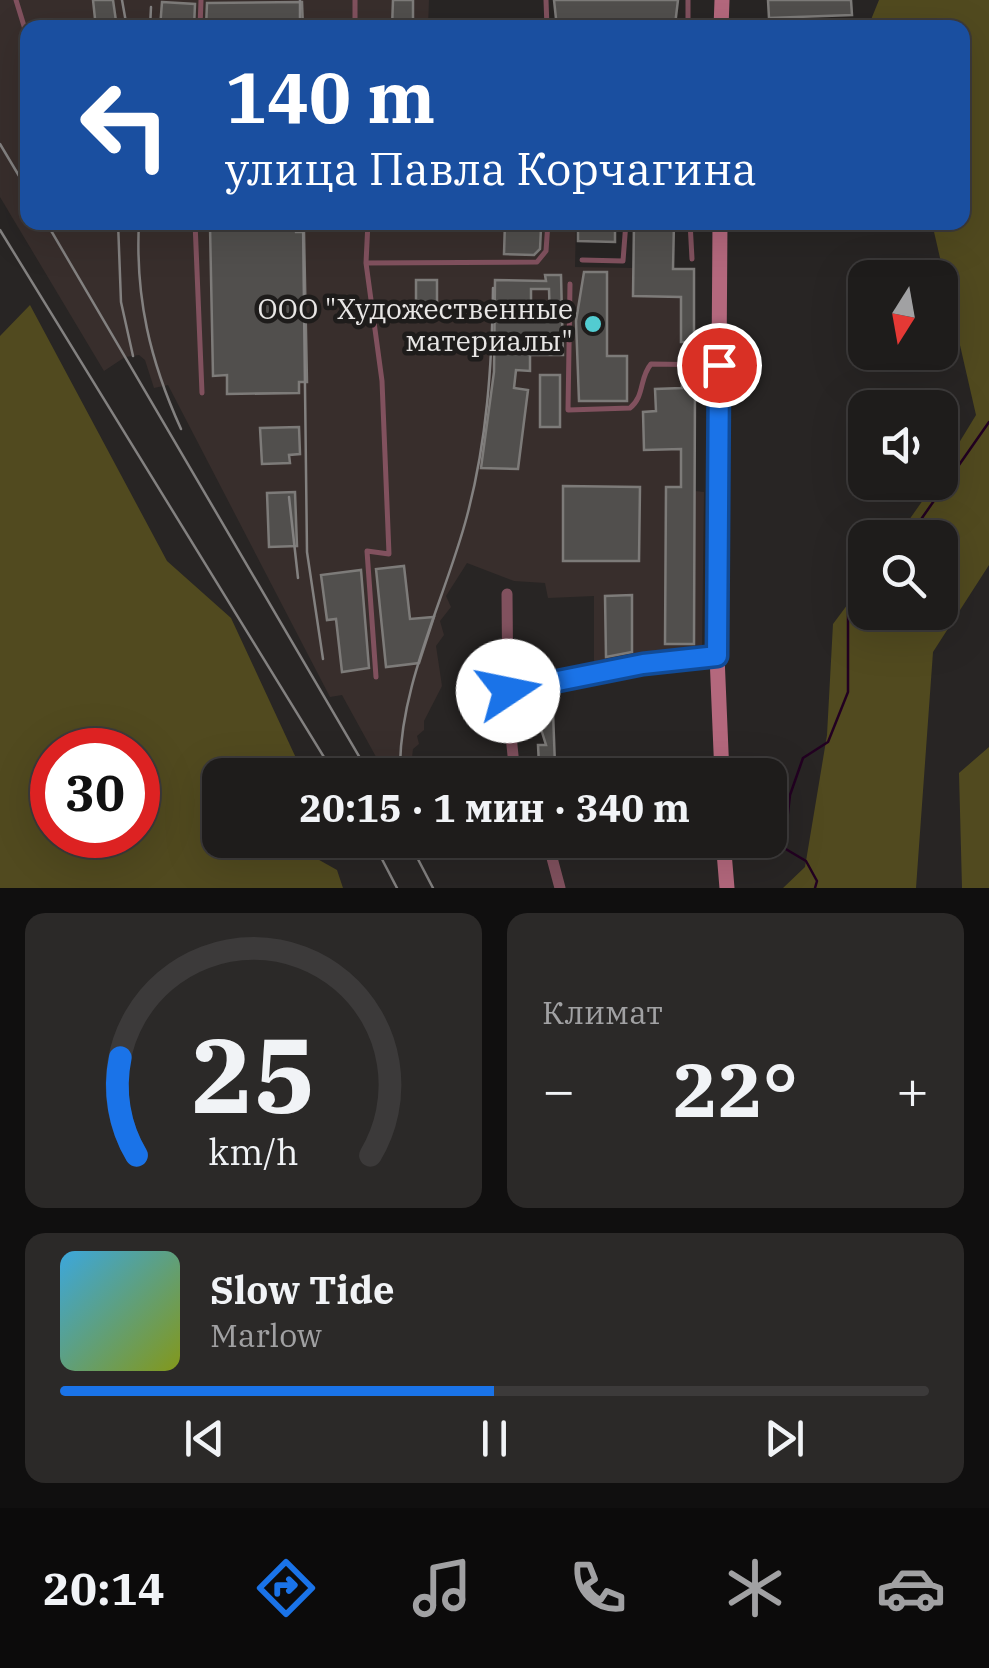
<!DOCTYPE html>
<html lang="ru">
<head>
<meta charset="utf-8">
<style>
  body { margin:0; font-family:"IBM Plex Serif",serif; background:#2b2928; color:#f1f3f6; height:100vh; display:flex; flex-direction:column; font-size:38px; white-space:nowrap }
  * { box-sizing:border-box; margin:0 }
  p { font-size:32px; color:#a1a1a3 }
  .icon { flex:none; width:55px; height:55px; fill:none; stroke:currentColor; stroke-width:2; stroke-linecap:round; stroke-linejoin:round }
  .map { position:relative; height:888px; overflow:hidden }
  .details { display:flex; flex-direction:column; gap:25px; padding:25px; background:#100f0f; flex:1 }
  .details>* { flex:none }
  .hud { position:absolute; left:20px; top:20px; width:950px; height:210px; border-radius:20px; box-shadow:0 10px 40px #0002,0 0 0 2px #3c3a3a; background:#1a4fa0; color:#fff; overflow:hidden }
  .needle { width:65px; rotate:191deg }
  .fabs { position:absolute; left:848px; top:260px; display:grid; gap:20px }
  .fabs a { display:grid; place-items:center; width:110px; height:110px; border-radius:20px; background:#1e1c1b; box-shadow:0 10px 40px #0002,0 0 0 2px #3c3a3a; font-size:50px }
  .speed { position:absolute; left:30px; top:728px; display:flex; gap:20px; font-size:50px; font-weight:700; text-align:center }
  .speed>* { display:grid; place-content:center; width:130px; height:130px; border-radius:50%; background:#1e1c1b; box-shadow:0 10px 40px #0002,0 0 0 2px #3c3a3a; line-height:1 }
  .speed .limit { border:15px solid #d22; background:#fff; color:#111 }
  .pin { position:absolute; display:grid; place-items:center; width:85px; height:85px; color:#fff; margin:-42px; border:5px solid #fff; border-radius:50%; box-shadow:0 2px 10px #0007 }
  .me { position:absolute; width:110px; margin:-55px; rotate:79deg; stroke-linejoin:round; filter:drop-shadow(0 0 8px #0008) }
  .turn { display:flex; align-items:center; gap:35px; height:210px; padding:0 40px; font-size:45px }
  .turn .icon { width:130px; height:130px; stroke-width:2.5 }
  .turn b { display:block; font-size:70px; line-height:85px }
  .big { font-size:75px; font-weight:700; line-height:1.1 }
  .details .widget { flex:1; display:flex; flex-direction:column; justify-content:center; gap:15px; min-width:0; padding:0 35px; border-radius:20px; background:#2b2928 }
  .details .dial { align-items:center; gap:0 }
  .dial svg { height:260px; overflow:visible; fill:none; stroke:#3c3a3a; stroke-width:7; stroke-linecap:round; text-anchor:middle }
  .dial text { fill:#f1f3f6; stroke:none }
  .song { display:flex; align-items:center; gap:30px }
  .cover { width:120px; height:120px; border-radius:15px; background:linear-gradient(135deg,hsl(200 70% 55%),hsl(70 70% 35%)) }
  .played { height:10px; border-radius:5px; background:linear-gradient(90deg,#1a73e8 50%,#3c3a3a 50%) }
  .keys { display:flex; justify-content:space-around; direction:ltr }
  .heat { display:flex; justify-content:space-between; align-items:center; font-size:55px; direction:ltr }
  .details .tiles { flex:1; display:grid; gap:25px; grid-template-columns:1fr 1fr }
  .widget:last-child { grid-column:span 2 }
  .trip { position:absolute; left:202px; top:758px; width:585px; height:100px; border-radius:20px; background:#1e1c1b; box-shadow:0 10px 40px #0002,0 0 0 2px #3c3a3a; font-weight:700; line-height:100px; text-align:center }
  .tab-bar { display:flex; height:160px; justify-content:space-around; align-items:center; background:#0c0b0b; color:#a1a1a3 }
  .tab-bar .icon { width:70px; height:70px }
  .tab-bar .on { color:#1a73e8 }
  .tab-bar b { font-size:45px; color:#f1f3f6 }
  .map>svg:first-child { display:block }
</style>
</head>
<body>
<div class="map">
<svg width="989" height="888" viewBox="0 0 989 888">
  <rect width="100%" height="100%" fill="#282524"/>
  <!-- built -->
  <path fill="#382e2c" d="M0,0H429L428,27L28,28V222L576,223L575,267L694,269L695,491L704,492L702,653L643,656L594,666V596L548,598L545,583L514,581L467,563L446,596L451,607L440,621L444,635L436,646L442,686L424,721V730L417,736L419,744L413,749L410,775H386L342,695L330,697L168,385L154,388L145,360L139,355L125,357L104,371L0,197Z"/>
  <!-- green -->
  <path fill="#514a1f" fill-rule="evenodd" d="M879,0H989V565L933,652L916,888H783L805,867L827,735L833,624L865,581V612H940V538L897,537L935,483L940,482V474L976,415L932,223L962,222V28L868,27Z
    M30,305L167,561L231,618L296,758L276,775H220V840H299L305,852L337,870L343,888H0V336ZM52,750H138V835H52Z
    M989,747V888H962L959,773Z"/>
  <g fill="none" stroke-linecap="round" stroke-linejoin="round">
    <!-- stream -->
    <path stroke="#220021" stroke-width="2.5" d="M908,538L989,422
      M815,888L817,881L806,861L784,848L790,795L803,758L828,742L848,692V611L865,591"/>
  </g>
  <!-- building -->
  <path fill="#514f4d" stroke="#7d7b79" stroke-width="2.5" fill-rule="evenodd" d="M93,0H113L117,28H96Z
    M393,0H413V28H392Z
    M554,0H678L675,25L622,28H557Z
    M768,0H851L852,15L769,18Z
    M162,2L195,4L194,28H160Z
    M302,2L303,28H206L207,3Z
    M505,222H533V228H541L540,249L534,255L504,254Z
    M578,222H615V242L578,241Z
    M634,222H674L673,269H694V342H681V297L633,296Z
    M295,225L296,232H304L307,382H299V393L227,394V375L213,376L210,226Z
    M584,272H607V356H627V401H579L576,321Z
    M545,275H561L563,355H530V371L516,370L514,388L528,390L518,469L481,468L494,372L495,280L546,281ZM531,289H549L550,321H531Z
    M416,280H437V307H416Z
    M540,375H560V427H540Z
    M682,383H695L694,644H665L666,487H681V449L644,450L643,412L656,411L655,389L682,388Z
    M299,427L300,454L289,455L290,463L262,464L260,428Z
    M563,486L640,487L639,561H563Z
    M295,492L297,546L269,547L267,493Z
    M404,566L410,619L434,617L419,663L386,667L376,569Z
    M361,570L369,668L342,672L336,619L327,620L321,575Z
    M632,595V652L606,657L605,596Z
    M553,712L555,765H539L538,745H546L537,716Z"/>
  <g fill="none" stroke-linecap="round" stroke-linejoin="round">
    <!-- service -->
    <path stroke="#81515e" stroke-width="5" d="M16,0L28,39
      M546,0L547,28
      M200,28L201,0
      M355,28V0
      M688,28V0
      M195,222L202,393
      M368,222L366,263L382,381L389,554L367,551L376,677
      M690,222L692,259
      M582,260L623,261L626,222
      M366,263L537,262L546,251L548,222
      M570,284L568,410L630,408C645,396 639,378 651,364L716,365"/>
    <!-- minor -->
    <path stroke="#81515e" stroke-width="11" d="M507,594L508,706L515,775
      M508,691L643,664L717,656
      M541,840L552,858L560,888"/>
    <!-- secondary -->
    <path stroke="#b4687d" stroke-width="15" d="M721,28L722,0
      M720,222L717,656L722,775
      M723,840L727,888"/>
    <!-- rail -->
    <path stroke="#838180" stroke-width="2.5" d="M122,0L127,28
      M300,0V28
      M150,28L151,7
      M0,144L28,191
      M46,222L370,775
      M118,222L121,302L133,356
      M139,222C135,297 150,361 181,429
      M303,222L307,552L323,659
      M0,230L335,775
      M289,497L298,578
      M400,775C398,686 445,600 467,516C487,441 492,365 493,288
      M372,840L397,888
      M408,840L433,888"/>
  </g>
  <g fill="none" stroke-linecap="round" stroke-linejoin="round">
    <!-- route casing -->
    <g stroke="#114b97" stroke-width="25">
      <path id="route" d="M508,691L643,664L717,656L719,365"/>
    </g>
    <!-- route -->
    <use href="#route" stroke="#1a73e8" stroke-width="18"/>
  </g>
  <!-- markers -->
  <circle fill="#52ccd1" stroke="#1e1c1b" stroke-width="4" cx="593" cy="324" r="10"/>
  <g text-anchor="middle" dominant-baseline="central" stroke-width="9" stroke-linejoin="round" paint-order="stroke">
    <!-- poi labels -->
    <g font-size="28" fill="#e8e6e5" stroke="#1e1c1b" text-anchor="end">
      <text x="573" y="308">ООО "Художественные<tspan x="573" dy="32">материалы"</tspan></text>
    </g>
  </g>
</svg>
<div class="fabs">
<a><svg class="needle" viewBox="-14 -14 28 28"><path d="M0-13l5 13h-10z" fill="#e53935"/><path d="M0 13l5-13h-10z" fill="#a1a1a3"/></svg></a>
<a><svg class="icon" aria-label="sound" viewBox="0 0 24 24"><path d="M4 9h4l5-4v14l-5-4H4zM17 9q2 3 0 6"/></svg></a>
<a><svg class="icon" aria-label="search" viewBox="0 0 24 24"><circle cx="10" cy="10" r="6"/><path d="M15 15l6 6"/></svg></a>
</div>
<div class="speed"><div class="limit">30</div></div>
<div class="pin" style="left:719px;top:365px;background:#d93025"><svg class="icon" aria-label="arrive" viewBox="0 0 24 24"><path d="M6 21V4h12l-3 4 3 4H6"/></svg></div>
<svg class="me" style="left:508px;top:691px" viewBox="-20 -20 40 40"><circle r="19" fill="#fff"/><path d="M0-13L10 11 0 6-10 11z" fill="#1a73e8"/></svg>
<div class="trip">20:15 · 1 мин · 340 m</div>
<div class="hud">
<div class="turn"><svg class="icon" aria-label="left" viewBox="0 0 24 24"><path d="M17 20v-9H6M10 6l-5 5 5 5"/></svg><div><b>140 m</b>улица Павла Корчагина</div></div>
</div>
</div>
<section class="details">
<div class="tiles">
<div class="widget dial"><svg viewBox="0 0 100 80">
<path d="M14 69A42 42 0 1 1 86 69"/>
<path d="M14 69A42 42 0 0 1 9 39" stroke="#1a73e8"/>
<text x="50" y="56" font-size="32" font-weight="700">25</text>
<text x="50" y="72" font-size="11">km/h</text>
</svg></div>
<div class="widget"><p>Климат</p>
<div class="heat"><a>−</a><b class="big">22°</b><a>+</a></div>
</div>
<div class="widget">
<div class="song"><i class="cover"></i><div><b>Slow Tide</b><p>Marlow</p></div></div>
<div class="played"></div>
<div class="keys"><svg class="icon" aria-label="previous" viewBox="0 0 24 24"><path d="M18 5L8 12l10 7zM5 5v14"/></svg><svg class="icon" aria-label="pause" viewBox="0 0 24 24"><path d="M8 5v14M16 5v14"/></svg><svg class="icon" aria-label="next" viewBox="0 0 24 24"><path d="M6 5l10 7-10 7zM19 5v14"/></svg></div>
</div>
</div>
</section>
<nav class="tab-bar">
<b>20:14</b>
<svg class="icon on" aria-label="directions" viewBox="0 0 24 24"><path d="M12 3l9 9-9 9-9-9zM9 14v-3h6M13 9l2 2-2 2"/></svg>
<svg class="icon" aria-label="music" viewBox="0 0 24 24"><path d="M9 18V5l10-2v13"/><circle cx="6" cy="18" r="3"/><circle cx="16" cy="16" r="3"/></svg>
<svg class="icon" aria-label="phone" viewBox="0 0 24 24"><path d="M5 4h4l2 5-3 2q2 4 5 5l2-3 5 2v4C11 20 4 13 5 4z"/></svg>
<svg class="icon" aria-label="climate" viewBox="0 0 24 24"><path d="M12 3v18M4 7l16 10M4 17L20 7"/></svg>
<svg class="icon" aria-label="car" viewBox="0 0 24 24"><path d="M5 17H2v-5l4-1 3-4h7l3 4 3 1v5h-3M9 17h6M6 11h13"/><circle cx="7" cy="17" r="2"/><circle cx="17" cy="17" r="2"/></svg>
</nav>
</body>
</html>
